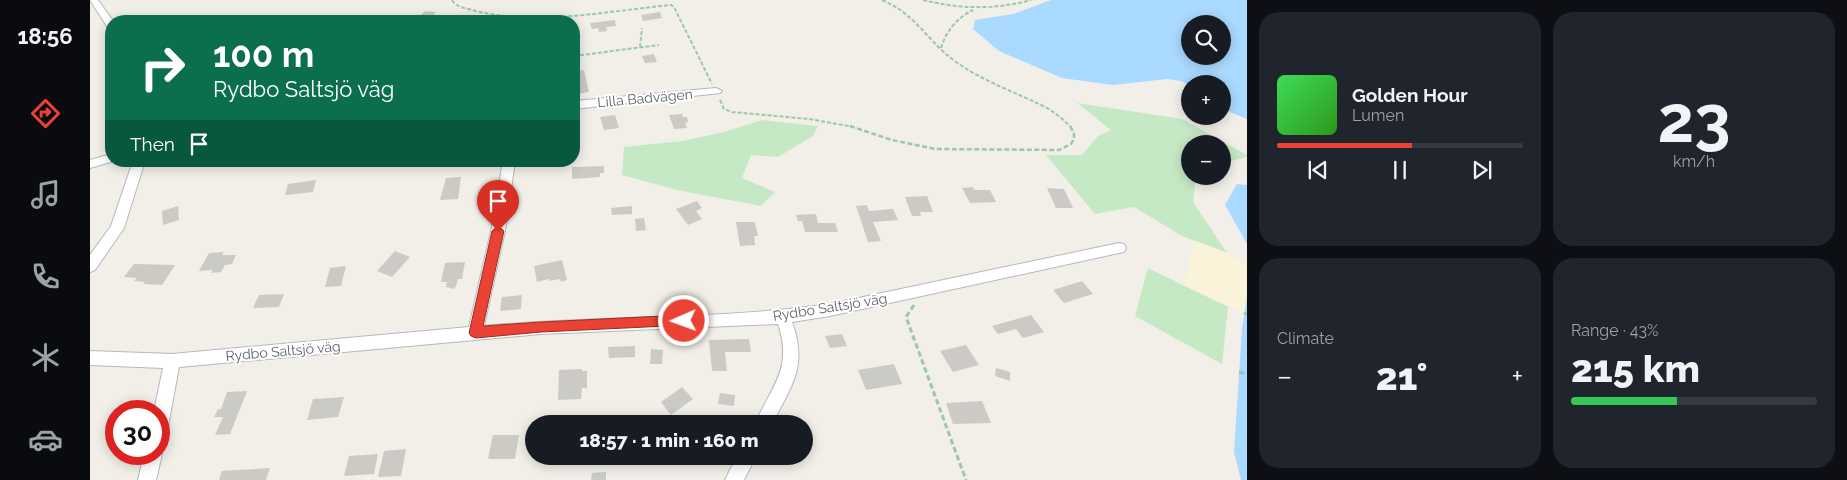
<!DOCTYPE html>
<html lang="en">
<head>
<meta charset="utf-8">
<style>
  body { margin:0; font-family:Raleway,sans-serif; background:#20242c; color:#f1f3f6; height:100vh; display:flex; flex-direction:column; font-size:19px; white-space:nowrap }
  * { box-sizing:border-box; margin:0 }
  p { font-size:16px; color:#9ea1a6 }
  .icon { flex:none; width:28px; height:28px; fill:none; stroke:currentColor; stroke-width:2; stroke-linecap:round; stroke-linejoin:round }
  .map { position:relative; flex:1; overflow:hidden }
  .side { display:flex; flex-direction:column; gap:12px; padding:12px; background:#0d0f14; width:600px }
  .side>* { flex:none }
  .hud { position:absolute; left:15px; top:15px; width:475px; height:152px; border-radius:20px; box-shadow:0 2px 12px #0003; background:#0b6e4f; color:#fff; overflow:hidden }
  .buttons { position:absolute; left:1091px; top:15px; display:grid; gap:10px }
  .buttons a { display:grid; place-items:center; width:50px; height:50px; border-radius:50%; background:#171b24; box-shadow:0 2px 12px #0003; font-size:25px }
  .speed { position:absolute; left:15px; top:400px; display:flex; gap:10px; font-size:25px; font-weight:700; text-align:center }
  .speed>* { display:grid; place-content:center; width:65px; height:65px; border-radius:50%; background:#171b24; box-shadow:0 2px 12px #0003; line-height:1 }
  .speed .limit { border:8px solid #d22; background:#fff; color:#111 }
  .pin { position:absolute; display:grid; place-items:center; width:42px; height:42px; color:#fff; margin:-51px -21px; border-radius:50% 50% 50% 0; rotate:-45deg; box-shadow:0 0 5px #0007 }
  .pin .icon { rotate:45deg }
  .me { position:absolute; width:55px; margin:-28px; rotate:268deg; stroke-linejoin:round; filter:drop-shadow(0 0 4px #0008) }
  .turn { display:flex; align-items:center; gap:18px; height:105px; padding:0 25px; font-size:22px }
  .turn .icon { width:65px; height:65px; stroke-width:2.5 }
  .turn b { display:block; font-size:35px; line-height:42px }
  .then { display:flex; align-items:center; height:48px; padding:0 25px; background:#0003; gap:10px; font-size:19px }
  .big { font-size:38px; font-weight:800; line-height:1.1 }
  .side .tile { flex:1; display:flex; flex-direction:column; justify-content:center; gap:8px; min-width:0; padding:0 18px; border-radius:20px; background:#20242c }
  .side .dial { align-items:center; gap:0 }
  .dial b { font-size:65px; line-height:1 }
  .song { display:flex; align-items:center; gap:15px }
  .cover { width:60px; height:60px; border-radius:8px; background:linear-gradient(135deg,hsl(130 70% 55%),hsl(110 70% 35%)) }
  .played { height:5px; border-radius:2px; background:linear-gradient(90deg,#ea4335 55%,#363941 55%) }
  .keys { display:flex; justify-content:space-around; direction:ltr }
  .heat { display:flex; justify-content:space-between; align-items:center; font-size:28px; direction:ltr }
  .charge { height:8px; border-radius:4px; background:linear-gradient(90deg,#34c759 43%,#363941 0) }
  .side .tiles { flex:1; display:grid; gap:12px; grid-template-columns:repeat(2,1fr) }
  .trip { position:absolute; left:435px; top:415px; width:288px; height:50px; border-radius:25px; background:#171b24; box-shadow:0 2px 12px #0003; font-weight:800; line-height:50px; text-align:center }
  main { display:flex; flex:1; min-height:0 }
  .menu { display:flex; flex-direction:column; width:90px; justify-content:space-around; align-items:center; background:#090b0e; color:#9ea1a6 }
  .menu .icon { width:35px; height:35px }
  .menu .selected { color:#ea4335 }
  .menu b { font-size:22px; color:#f1f3f6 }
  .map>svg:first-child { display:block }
</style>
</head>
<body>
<main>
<nav class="menu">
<b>18:56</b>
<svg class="icon selected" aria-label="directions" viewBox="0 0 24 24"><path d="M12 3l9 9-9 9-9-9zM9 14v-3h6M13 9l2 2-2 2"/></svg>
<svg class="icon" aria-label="music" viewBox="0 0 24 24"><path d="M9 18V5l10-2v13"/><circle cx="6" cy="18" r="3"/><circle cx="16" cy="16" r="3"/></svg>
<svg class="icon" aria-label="phone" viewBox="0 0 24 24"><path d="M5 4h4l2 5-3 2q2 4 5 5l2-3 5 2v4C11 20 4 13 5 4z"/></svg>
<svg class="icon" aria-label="climate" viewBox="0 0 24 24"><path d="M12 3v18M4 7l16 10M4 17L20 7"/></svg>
<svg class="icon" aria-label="car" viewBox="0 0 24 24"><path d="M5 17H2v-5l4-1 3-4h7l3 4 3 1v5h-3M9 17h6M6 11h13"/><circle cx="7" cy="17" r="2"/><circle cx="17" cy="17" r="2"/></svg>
</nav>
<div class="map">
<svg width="1157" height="480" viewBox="0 0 1157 480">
  <rect width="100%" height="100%" fill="#f1efe8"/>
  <!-- green -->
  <path fill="#c5e8c5" d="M987,103L1092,119L1157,155V157L1133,163L1132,144H1100V176H1106L1103,202L1137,253L1092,236L1044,207L1005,214L956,155H992L1008,136L1021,130Z
    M672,120L728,126L723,136L688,157L661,155L652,178L685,192L671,206L587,190L532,175L534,147L592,141L634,132Z
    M1058,268L1138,307L1132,364L1045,316Z"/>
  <!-- sand -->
  <path fill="#fbf3d9" d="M1106,241L1137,253L1157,265V296L1154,313L1093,285Z"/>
  <!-- water -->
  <path fill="#aadaff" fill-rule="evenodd" d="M961,0H1157V119L1133,109L1132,84H1100V86L1091,81L1077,79L1023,85L972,78L909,51L883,29L885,20L923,14ZM1100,24H1132V56H1100Z
    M1147,184L1157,185V244L1135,205Z
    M1157,296V480H1151L1144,452L1152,329Z"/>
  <!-- building -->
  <path fill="#cccac5" d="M335,11L346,12L341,18L330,16Z
    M570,12L572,18L553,21L551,15Z
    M525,20L526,26L516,27L517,31L509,32L508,28L502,29L500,23Z
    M564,54L567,62L555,63L552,56Z
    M494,70L499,92L486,94L484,71Z
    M592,114L593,117H597L598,122L595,123L597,128L584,129L579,115Z
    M525,115L529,128L514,130L510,117Z
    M357,161H373L372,166L356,167Z
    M514,166V173H510V177L482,179V167Z
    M371,177L368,199L350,200L356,178Z
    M226,180L223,192L195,195L198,184Z
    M883,187L884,190H900L906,202L880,203L872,188Z
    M957,188L974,189L983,208H966Z
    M837,196L843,212H830L831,216H822L815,197Z
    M607,201L612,208L606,211L612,219L598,225L586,209Z
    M777,205L779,211L803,209L808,220L783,222L791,241L778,242L766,206Z
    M88,206L89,220L73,225L72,211Z
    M542,206V214L522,215L521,208Z
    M726,214L728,223H745L748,232H715L712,221H708L706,215Z
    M554,218L556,230L546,231L545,219Z
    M646,222H665L668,236H664L665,245L650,246Z
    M305,251L320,257L302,277L287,271Z
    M134,252L132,255H146L142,264L135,265L131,272L121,273L123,270L109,271L119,253Z
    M472,260L477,280L471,282L470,279L459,281V279L447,282L444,266Z
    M375,262L372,279H368L366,286L364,289L356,287L357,282H351L355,263Z
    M44,264L85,265L72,285L53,284L55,282L44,281L47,278L34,277Z
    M256,266L251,286L235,287L240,268Z
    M992,281L1003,294L974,303L963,290Z
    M194,294L189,307L163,308L169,295Z
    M432,295L431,309L410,311L412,297Z
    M941,315L954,332L933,338L926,329L908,334L902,326Z
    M752,334L757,346L740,348L735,336Z
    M659,339L661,352H635L637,371H622L619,340Z
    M876,345L889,365L863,372L850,351Z
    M545,346V357L519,358L518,347Z
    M561,349L573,350L572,364H560Z
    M804,364L812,384L776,390L768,370Z
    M906,368L920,372V381L905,376Z
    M492,369V371H497V388H492L491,399L468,400L469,370Z
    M592,387L603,399L581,415L571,402Z
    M157,391L140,434L125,435L133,417H124L128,409H131L137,392Z
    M630,393L645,395L644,406L628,404Z
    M254,397L248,417L217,420L223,399Z
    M892,401L901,423L863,424L856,403Z
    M403,435H429L425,459H398Z
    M316,449L311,476L288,477L294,451Z
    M288,454L284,474L254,476L259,456Z
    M523,456H561V463L523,465Z
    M180,468L176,480H129L132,471Z
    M516,472V480H501L502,473Z"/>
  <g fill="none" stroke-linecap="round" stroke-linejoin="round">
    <!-- minor casing -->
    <g stroke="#b5b8bc" stroke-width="2">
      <path id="minor" d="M0,0H8L23,21L21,29L18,28Z
        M626,88L632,91L630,93L484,109V101Z
        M21,154V161H24L0,168V160Z
        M43,161H55L34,228L5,270L0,272V255L21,226Z
        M413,161H425L415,231L394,326C509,315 626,320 740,304L1029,243L1034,244L1036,248L1034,252L1029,253L740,316L702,322C718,366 702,385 682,424H665C682,385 703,369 688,324L451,334L89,367L78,426L75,432L69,434V411H64L73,368L0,365V351L82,354L379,327L401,231Z
        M69,448L72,454L66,480H48L54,454H69Z
        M647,456H666L654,480H635Z"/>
    </g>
    <!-- path-far2 -->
    <path stroke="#9cc7a9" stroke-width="2" stroke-dasharray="4 2" stroke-linecap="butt" d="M362,0C366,7 374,8 382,10C446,27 516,11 581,5L584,7L622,84
      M792,0C826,14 838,42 866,62C894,82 928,93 959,109L970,117L981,127
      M833,0C870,9 904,10 941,0
      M550,47L552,28
      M851,48C856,31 867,18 883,10
      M484,56L569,45
      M630,100L634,109L642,112L719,119L764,127"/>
    <!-- path-far1 -->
    <path stroke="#9cc7a9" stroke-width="2.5" stroke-dasharray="5 2.5" stroke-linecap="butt" d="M760,126L802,140L846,149L969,150L981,144L984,139V133L980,126"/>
    <!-- path -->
    <path stroke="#9cc7a9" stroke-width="3" stroke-dasharray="5.5 3" stroke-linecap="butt" d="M824,305L816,317L876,480
      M1154,313L1157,314
      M1149,372L1157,374"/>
    <!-- minor -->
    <use href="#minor" fill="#fff" fill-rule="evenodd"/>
  </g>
  <!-- route -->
  <path fill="#ea4335" stroke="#982c22" d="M408,226L414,231L393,326L451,322L594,315L598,317L600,321L598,325L451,332L386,338L381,336L379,333L402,231Z"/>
  <g text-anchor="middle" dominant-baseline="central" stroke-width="4" stroke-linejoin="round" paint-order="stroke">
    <!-- street labels -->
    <g font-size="14" fill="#5f6368" stroke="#fff">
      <text transform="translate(555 98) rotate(-5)">Lilla Badvägen</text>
      <text transform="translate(740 307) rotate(-9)">Rydbo Saltsjö väg</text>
      <text transform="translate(193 351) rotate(-5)">Rydbo Saltsjö väg</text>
    </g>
  </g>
</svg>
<div class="buttons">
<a><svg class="icon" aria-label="search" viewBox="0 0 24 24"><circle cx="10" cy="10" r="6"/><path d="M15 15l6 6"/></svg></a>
<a>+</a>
<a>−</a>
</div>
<div class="speed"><div class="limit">30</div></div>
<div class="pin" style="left:408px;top:231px;background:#d93025"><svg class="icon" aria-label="arrive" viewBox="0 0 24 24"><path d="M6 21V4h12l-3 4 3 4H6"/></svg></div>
<svg class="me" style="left:594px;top:321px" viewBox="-20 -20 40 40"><circle r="17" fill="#ea4335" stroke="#fff" stroke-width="3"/><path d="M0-11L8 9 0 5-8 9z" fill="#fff"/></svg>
<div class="trip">18:57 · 1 min · 160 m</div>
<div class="hud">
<div class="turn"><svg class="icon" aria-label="right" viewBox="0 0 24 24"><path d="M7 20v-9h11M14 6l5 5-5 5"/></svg><div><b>100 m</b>Rydbo Saltsjö väg</div></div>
<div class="then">Then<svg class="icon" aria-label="arrive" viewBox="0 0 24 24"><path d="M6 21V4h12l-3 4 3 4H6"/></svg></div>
</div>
</div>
<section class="side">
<div class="tiles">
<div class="tile">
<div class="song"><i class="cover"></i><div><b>Golden Hour</b><p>Lumen</p></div></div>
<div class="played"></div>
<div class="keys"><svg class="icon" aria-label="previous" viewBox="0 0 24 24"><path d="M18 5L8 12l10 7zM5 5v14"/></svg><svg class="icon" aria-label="pause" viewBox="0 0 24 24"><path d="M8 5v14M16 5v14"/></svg><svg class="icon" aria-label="next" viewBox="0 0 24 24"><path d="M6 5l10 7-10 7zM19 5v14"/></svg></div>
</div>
<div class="tile dial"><b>23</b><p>km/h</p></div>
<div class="tile"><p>Climate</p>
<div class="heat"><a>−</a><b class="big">21°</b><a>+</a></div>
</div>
<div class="tile"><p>Range · 43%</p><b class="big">215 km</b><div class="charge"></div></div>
</div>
</section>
</main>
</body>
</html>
